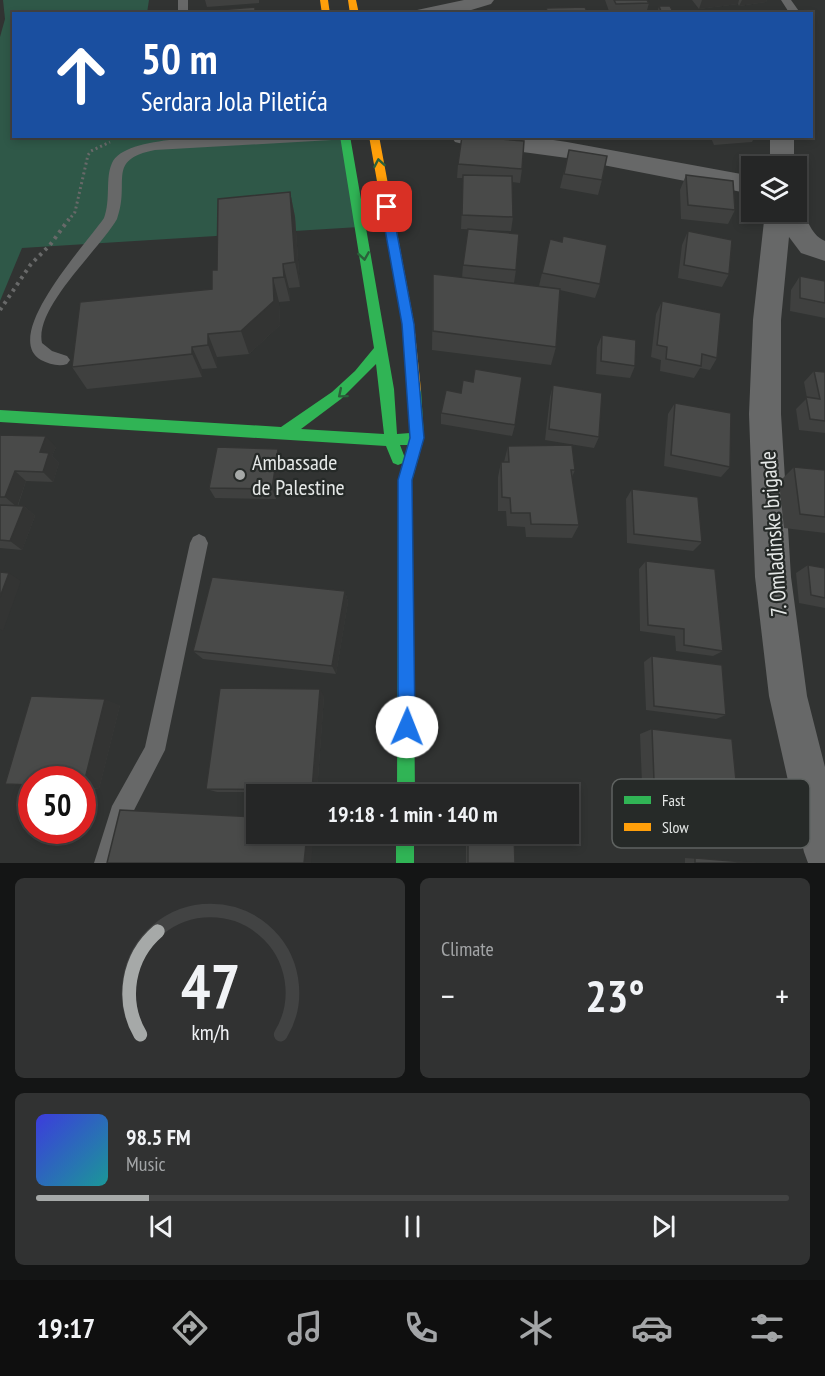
<!DOCTYPE html>
<html lang="en">
<head>
<meta charset="utf-8">
<style>
  body { margin:0; font-family:"PT Sans Narrow",sans-serif; background:#313232; color:#f1f3f6; height:100vh; display:flex; flex-direction:column; font-size:22px; white-space:nowrap }
  * { box-sizing:border-box; margin:0 }
  p { font-size:20px; color:#a3a5a7 }
  .icon { flex:none; width:33px; height:33px; fill:none; stroke:currentColor; stroke-width:2; stroke-linecap:round; stroke-linejoin:round }
  .map { position:relative; height:863px; overflow:hidden }
  .details { display:flex; flex-direction:column; gap:15px; padding:15px; background:#141515; flex:1 }
  .details>* { flex:none }
  .top-card { position:absolute; left:12px; top:12px; width:801px; height:126px; border-radius:0px; box-shadow:0 3px 9px #0003,0 0 0 2px #424343; background:#1a4fa0; color:#fff; overflow:hidden }
  .buttons { position:absolute; left:741px; top:156px; display:grid; gap:12px }
  .buttons a { display:grid; place-items:center; width:66px; height:66px; border-radius:0px; background:#252626; box-shadow:0 3px 9px #0003,0 0 0 2px #424343; font-size:30px }
  .speed { position:absolute; left:18px; top:766px; display:flex; gap:12px; font-size:30px; font-weight:700; text-align:center }
  .speed>* { display:grid; place-content:center; width:78px; height:78px; border-radius:50%; background:#252626; box-shadow:0 3px 9px #0003,0 0 0 2px #424343; line-height:1 }
  .speed .limit { border:9px solid #d22; background:#fff; color:#111 }
  .pin { position:absolute; display:grid; place-items:center; width:51px; height:51px; color:#fff; margin:-26px; border-radius:12px; box-shadow:0 3px 9px #0006 }
  .me { position:absolute; width:66px; margin:-33px; rotate:1deg; stroke-linejoin:round; filter:drop-shadow(0 0 4px #0008) }
  .turn { display:flex; align-items:center; gap:21px; height:126px; padding:0 30px; font-size:27px }
  .turn .icon { width:78px; height:78px; stroke-width:2.5 }
  .turn b { display:block; font-size:42px; line-height:51px }
  .big { font-size:45px; font-weight:700; line-height:1.1 }
  .details .card { flex:1; display:flex; flex-direction:column; justify-content:center; gap:9px; min-width:0; padding:0 21px; border-radius:9px; background:#313232 }
  .details .dial { align-items:center; gap:0 }
  .dial svg { height:156px; overflow:visible; fill:none; stroke:#424343; stroke-width:7; stroke-linecap:round; text-anchor:middle }
  .dial text { fill:#f1f3f6; stroke:none }
  .song { display:flex; align-items:center; gap:18px }
  .cover { width:72px; height:72px; border-radius:9px; background:linear-gradient(135deg,hsl(240 70% 55%),hsl(180 70% 35%)) }
  .played { height:6px; border-radius:3px; background:linear-gradient(90deg,#a6a9a8 15%,#424343 15%) }
  .keys { display:flex; justify-content:space-around; direction:ltr }
  .heat { display:flex; justify-content:space-between; align-items:center; font-size:33px; direction:ltr }
  .details .tiles { flex:1; display:grid; gap:15px; grid-template-columns:1fr 1fr }
  .card:last-child { grid-column:span 2 }
  .trip { position:absolute; left:246px; top:784px; width:333px; height:60px; border-radius:0px; background:#252626; box-shadow:0 3px 9px #0003,0 0 0 2px #424343; font-weight:700; line-height:60px; text-align:center }
  .dock { display:flex; height:96px; justify-content:space-around; align-items:center; background:#0f0f0f; color:#a3a5a7 }
  .dock .icon { width:42px; height:42px }
  .dock .active { color:#a6a9a8 }
  .dock b { font-size:27px; color:#f1f3f6 }
  .map>svg:first-child { display:block }
</style>
</head>
<body>
<div class="map">
<svg width="825" height="863" viewBox="0 0 825 863">
  <rect width="100%" height="100%" fill="#313332"/>
  <!-- green -->
  <path fill="#2f5848" d="M3,0H149L147,13L14,14V136L350,137L359,227L22,248L0,301V37L5,19Z"/>
  <g fill="none" stroke-linecap="round" stroke-linejoin="round">
    <!-- path-far1 -->
    <path stroke="#686969" stroke-width="3" stroke-dasharray="2 3" stroke-linecap="butt" d="M68,221L75,212L88,155L91,151L110,142"/>
    <!-- path -->
    <path stroke="#686969" stroke-width="4" stroke-dasharray="3 4.5" stroke-linecap="butt" d="M0,310L31,264L50,245L69,219"/>
    <!-- lane -->
    <path fill="#676868" fill-rule="evenodd" d="M178,0H188V14H178Z
      M781,0H791L801,14H790Z
      M250,136H338L332,140L155,150C105,160 131,181 117,219C99,250 34,308 42,343L52,351L67,356L70,360L67,364C59,367 49,364 41,360C0,336 87,243 104,218C111,199 105,178 112,163C125,134 221,138 250,136Z
      M199,534L205,537L208,543L165,750L130,818L116,863H94L112,806L145,747L190,543L193,537Z"/>
    <!-- street -->
    <path fill="#676868" fill-rule="evenodd" d="M464,0H494L491,4L458,14H414L417,10Z
      M451,136H526L567,142L752,176V194L567,158L463,144L455,142Z
      M770,136H794V166H770Z
      M796,205C809,215 808,234 825,241V261L801,253L789,237L781,320V414L791,577L807,696L825,767V863H808L804,852L769,696L755,577L749,414L753,320L765,212H796Z"/>
    <!-- fast -->
    <path fill="#30b455" fill-rule="evenodd" d="M340,136H350L394,389L397,434L410,433L407,390L409,386H419L421,390L424,438L412,481L415,795H397L398,481L403,463L398,465L393,463L386,446L0,422V410L281,427L332,392L355,371L374,348ZM376,364L384,434L301,429L341,399ZM400,445H408L405,458Z
      M396,834H414V863H396Z"/>
    <!-- slow -->
    <path fill="#ff9f0a" fill-rule="evenodd" d="M320,0H328L330,14H322Z
      M348,0H356L359,14H350Z
      M369,136H379L414,323L421,390L419,394H409L407,390L402,323Z"/>
  </g>
  <!-- wall -->
  <path fill="#3f403f" d="M205,0H259V3L207,7Z
    M605,0H647L649,3L646,14H610Z
    M692,0H767L766,2L739,6L738,4L699,9Z
    M659,6L674,14H657Z
    M710,136H755L752,142L714,145Z
    M569,150L602,180L598,195L560,188Z
    M458,164L522,169L520,183L512,182L513,217L511,231L461,229L463,178H457Z
    M686,175L735,210L728,224L681,219L680,190Z
    M290,192L295,217L300,287L289,288L290,301L279,302L280,325L249,354L217,357V368L202,369V377L87,389L72,367L212,289L217,270Z
    M688,231L729,274L722,287L678,278L682,245Z
    M550,239L600,284L595,298L560,290L556,347L551,365L432,350L433,274L462,278L463,265L516,270L514,283L476,279L548,288L539,286Z
    M800,276L825,281V318L790,311L791,290Z
    M662,301L717,358L710,370L700,368L694,378L660,371L661,360L651,357L656,314Z
    M602,335L635,366L630,378L596,374L597,347Z
    M814,371L825,372V433L799,430L796,409L807,398L804,382Z
    M553,385L599,437L594,448L545,440L550,397Z
    M675,403L730,467L721,477L664,466L668,414Z
    M441,413L515,425L512,436L441,424Z
    M0,435L56,447L52,456L59,463L53,482L26,481L18,506H24L35,516L22,550L0,548Z
    M508,446L575,470L572,477L579,525L572,538L526,537L525,527L507,526L506,511H498V477L501,462H504Z
    M281,459L276,499L215,498L209,488Z
    M794,467L825,470V533L784,528L779,482Z
    M632,489L702,542L693,551L627,543L626,499Z
    M646,561L723,651L713,656L676,651L675,636L640,631L639,569Z
    M808,565L825,568V608L799,603L796,573Z
    M345,591L348,602L336,674L203,659L193,651Z
    M652,656L726,715L716,719L646,710L644,662Z
    M324,696L317,792H217L206,789Z
    M120,705L99,789H82V780H32V786L5,784Z
    M652,729L736,780L760,829L742,830L671,820V812L643,808L640,734Z
    M466,834H514L515,863H466Z
    M685,858L757,863H685Z"/>
  <!-- shaded-wall -->
  <path fill="#333433" d="M702,0H739L738,4L699,9Z
    M742,0H767L766,2L739,6Z
    M290,192L295,217L300,287L295,262Z
    M283,264L289,288L290,301L284,277Z
    M273,278L279,302L280,325L249,354L241,331Z
    M208,334L217,357V368L208,345Z
    M192,347L202,369V377L192,354Z
    M46,436L56,447L52,456L59,463L53,482L43,472L40,452Z
    M278,449L281,459L276,499L272,489Z
    M15,471L26,481L17,507L5,497Z
    M24,506L35,516L22,550L10,541Z
    M9,573L21,581L3,631L0,629V597Z
    M345,591L348,602L336,674L332,666Z
    M320,689L324,696L317,792L312,790Z
    M105,699L120,705L99,789L83,787Z
    M307,834H314L311,863H304Z"/>
  <!-- building -->
  <path fill="#494a49" stroke="#333433" stroke-width="1.5" d="M614,0H647L649,3L616,4Z
    M659,6H670L674,14H662Z
    M255,7V14H218V10Z
    M585,7L588,14H548L546,8Z
    M462,136L524,141L522,169L458,164Z
    M569,150L607,156L602,180L564,174Z
    M463,175L512,176L513,217L462,215Z
    M686,175L733,181L735,210L688,205Z
    M290,192L295,262L283,264L284,277L273,278L274,301L241,331L208,334V345L192,347V354L72,367L80,302L212,289V270H217L218,199Z
    M468,229L519,234L516,270L463,265Z
    M688,231L732,240L729,274L684,265Z
    M563,236L607,245L600,284L542,273L550,239L562,242Z
    M433,274L560,289L556,347L433,331Z
    M800,276L825,281V303L800,298Z
    M662,301L721,313L717,358L702,354L701,366L666,359L667,347L657,345Z
    M602,335L636,340L635,366L601,361Z
    M475,369L522,377L515,425L441,413L446,390L461,393L463,380L473,382Z
    M814,371L825,372V421L810,419L806,397L820,399Z
    M553,385L602,393L599,437L549,429Z
    M675,403L731,413L730,467L671,455Z
    M0,435L46,436L40,452L49,453L43,472L15,471L5,497H0Z
    M572,445L575,470H571L579,525L531,524L530,513H511L510,498L502,497L501,462H509L508,446Z
    M217,447L278,449L272,489L209,488Z
    M794,467L825,470V517L800,514Z
    M632,489L698,497L702,542L634,534Z
    M0,505L24,506L10,541L0,540Z
    M646,561L715,569L723,651L684,645V629L648,625Z
    M808,565L825,568V598L811,595Z
    M0,572L9,573L0,597Z
    M212,577L345,591L332,666L193,651Z
    M652,656L722,665L726,715L654,706Z
    M220,688L320,689L312,790L206,789Z
    M31,696L105,699L83,787L82,780H32V785L5,784Z
    M652,729L732,739L736,780L755,783L760,829L685,819L684,811L655,806Z
    M120,810L256,817V834H307L304,863H107Z
    M468,834H514L515,863H468Z
    M695,858L756,863H695Z"/>
  <!-- one-way arrows -->
  <defs><path id="oneway-chevron" d="M-2-3.5L2.5 0L-2 3.5" fill="none" stroke-width="1.6" stroke-linecap="round" stroke-linejoin="round" transform="scale(1.5)"/></defs>
  <g stroke="#2a613a">
    <use href="#oneway-chevron" transform="translate(379 163) rotate(-100)"/>
    <use href="#oneway-chevron" transform="translate(364 256) rotate(81)"/>
    <use href="#oneway-chevron" transform="translate(342 394) rotate(140)"/>
  </g>
  <!-- route -->
  <path fill="#1a73e8" stroke="#114b97" stroke-width="1.5" d="M387,203L392,207L414,324L424,438L412,480L415,727L413,733L407,736L401,733L398,727V480L410,438L402,324L381,207Z"/>
  <!-- markers -->
  <circle fill="#a6a9a8" stroke="#262a28" stroke-width="2" cx="240" cy="475" r="6"/>
  <g text-anchor="middle" dominant-baseline="central" stroke-width="4.5" stroke-linejoin="round" paint-order="stroke">
    <!-- poi labels -->
    <g font-size="22" fill="#e5e8e7" stroke="#262a28" text-anchor="start">
      <text x="252" y="462">Ambassade<tspan x="252" dy="25">de Palestine</tspan></text>
    </g>
    <!-- street labels -->
    <g font-size="22" fill="#e5e8e7" stroke="#262a28">
      <text transform="translate(773 534) rotate(-94)">7. Omladinske brigade</text>
    </g>
  </g>
  <!-- legend -->
  <rect x="612" y="779" width="198" height="69" rx="9" fill="#262a28" stroke="#5f6361" stroke-width="1.5"/>
  <rect x="624" y="796" width="27" height="8" fill="#30b455"/>
  <rect x="624" y="823" width="27" height="8" fill="#ff9f0a"/>
  <g font-size="16" fill="#e5e8e7">
    <text x="662" y="806">Fast</text>
    <text x="662" y="833">Slow</text>
  </g>
</svg>
<div class="buttons">
<a><svg class="icon" aria-label="layers" viewBox="0 0 24 24"><path d="M12 4l9 5-9 5-9-5zM3 14l9 5 9-5"/></svg></a>
</div>
<div class="speed"><div class="limit">50</div></div>
<div class="pin" style="left:387px;top:207px;background:#d93025"><svg class="icon" aria-label="arrive" viewBox="0 0 24 24"><path d="M6 21V4h12l-3 4 3 4H6"/></svg></div>
<svg class="me" style="left:407px;top:727px" viewBox="-20 -20 40 40"><circle r="19" fill="#fff"/><path d="M0-13L10 11 0 6-10 11z" fill="#1a73e8"/></svg>
<div class="trip">19:18 · 1 min · 140 m</div>
<div class="top-card">
<div class="turn"><svg class="icon" aria-label="ahead" viewBox="0 0 24 24"><path d="M12 20V5M6 11l6-6 6 6"/></svg><div><b>50 m</b>Serdara Jola Piletića</div></div>
</div>
</div>
<section class="details">
<div class="tiles">
<div class="card dial"><svg viewBox="0 0 100 80">
<path d="M14 69A42 42 0 1 1 86 69"/>
<path d="M14 69A42 42 0 0 1 23 16" stroke="#a6a9a8"/>
<text x="50" y="56" font-size="32" font-weight="700">47</text>
<text x="50" y="72" font-size="11">km/h</text>
</svg></div>
<div class="card"><p>Climate</p>
<div class="heat"><a>−</a><b class="big">23°</b><a>+</a></div>
</div>
<div class="card">
<div class="song"><i class="cover"></i><div><b>98.5 FM</b><p>Music</p></div></div>
<div class="played"></div>
<div class="keys"><svg class="icon" aria-label="previous" viewBox="0 0 24 24"><path d="M18 5L8 12l10 7zM5 5v14"/></svg><svg class="icon" aria-label="pause" viewBox="0 0 24 24"><path d="M8 5v14M16 5v14"/></svg><svg class="icon" aria-label="next" viewBox="0 0 24 24"><path d="M6 5l10 7-10 7zM19 5v14"/></svg></div>
</div>
</div>
</section>
<nav class="dock">
<b>19:17</b>
<svg class="icon active" aria-label="directions" viewBox="0 0 24 24"><path d="M12 3l9 9-9 9-9-9zM9 14v-3h6M13 9l2 2-2 2"/></svg>
<svg class="icon" aria-label="music" viewBox="0 0 24 24"><path d="M9 18V5l10-2v13"/><circle cx="6" cy="18" r="3"/><circle cx="16" cy="16" r="3"/></svg>
<svg class="icon" aria-label="phone" viewBox="0 0 24 24"><path d="M5 4h4l2 5-3 2q2 4 5 5l2-3 5 2v4C11 20 4 13 5 4z"/></svg>
<svg class="icon" aria-label="climate" viewBox="0 0 24 24"><path d="M12 3v18M4 7l16 10M4 17L20 7"/></svg>
<svg class="icon" aria-label="car" viewBox="0 0 24 24"><path d="M5 17H2v-5l4-1 3-4h7l3 4 3 1v5h-3M9 17h6M6 11h13"/><circle cx="7" cy="17" r="2"/><circle cx="17" cy="17" r="2"/></svg>
<svg class="icon" aria-label="filters" viewBox="0 0 24 24"><path d="M4 7h16M4 17h16"/><circle cx="9" cy="7" r="2"/><circle cx="15" cy="17" r="2"/></svg>
</nav>
</body>
</html>
